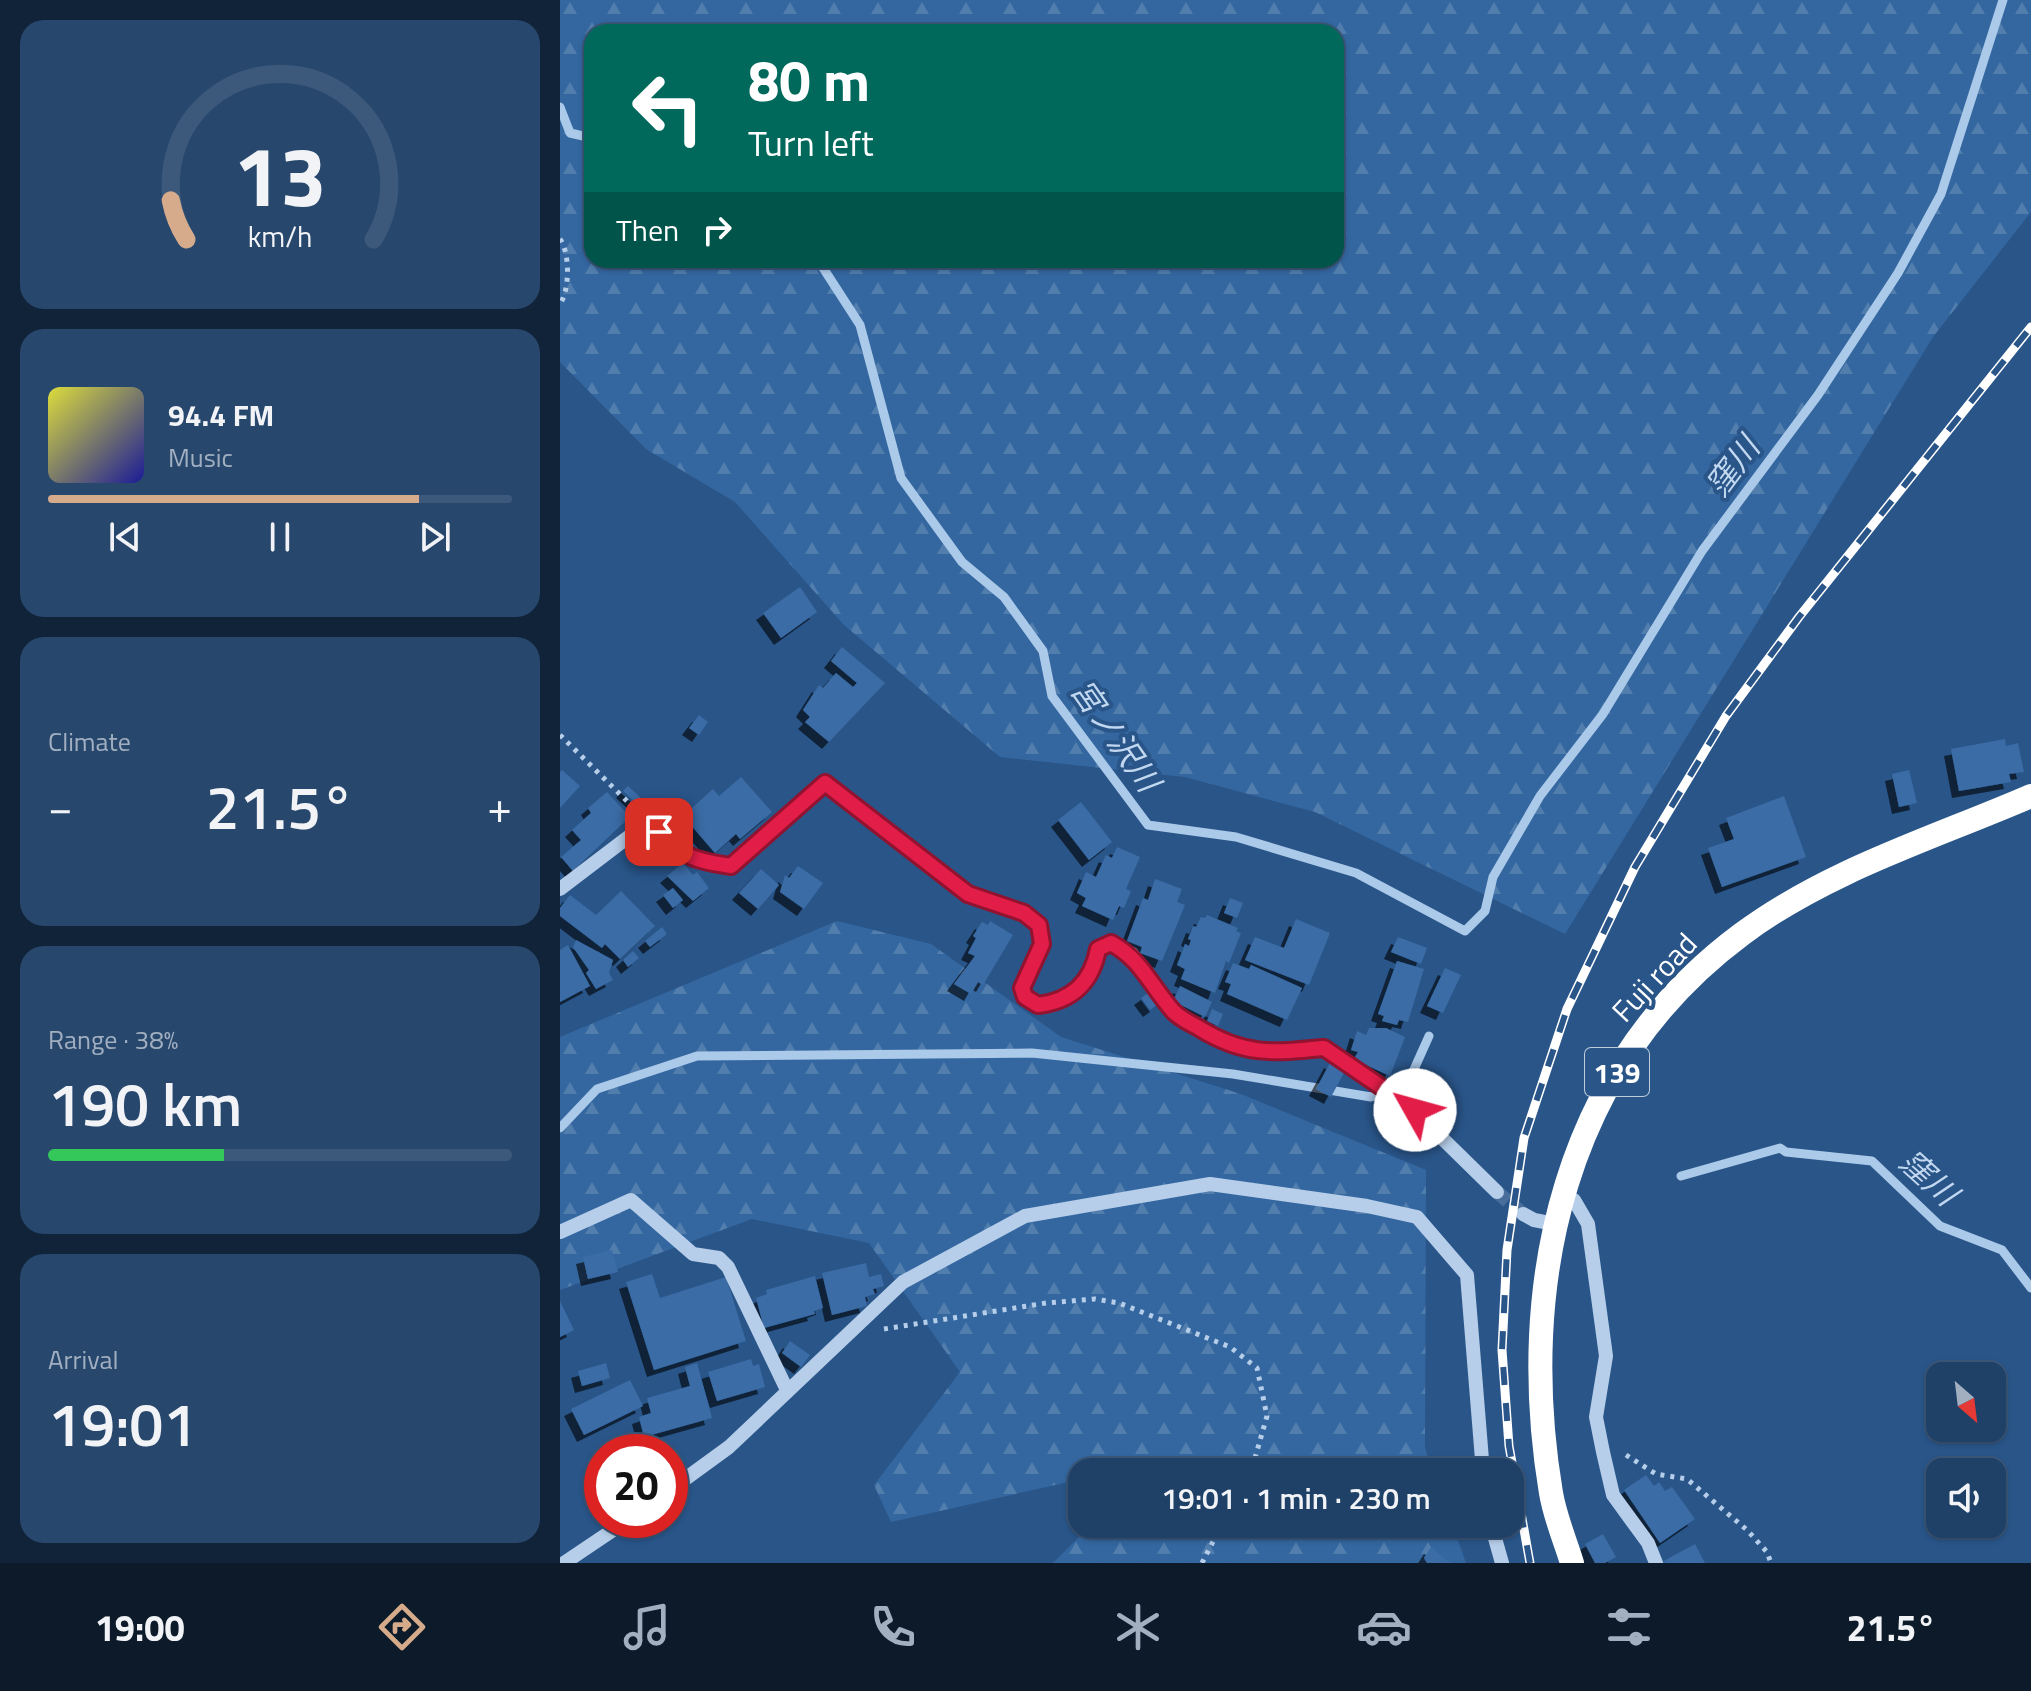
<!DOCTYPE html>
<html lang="en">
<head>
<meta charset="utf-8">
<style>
  body { margin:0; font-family:"Titillium Web","Noto Sans JP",sans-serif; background:#27476d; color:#f1f3f6; height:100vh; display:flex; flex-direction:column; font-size:30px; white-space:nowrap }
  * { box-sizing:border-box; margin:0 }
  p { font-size:26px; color:#a1afc0 }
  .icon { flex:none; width:44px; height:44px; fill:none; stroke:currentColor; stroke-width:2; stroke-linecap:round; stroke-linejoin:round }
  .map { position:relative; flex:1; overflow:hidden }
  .sheet { display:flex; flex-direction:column; gap:20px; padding:20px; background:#112339; width:560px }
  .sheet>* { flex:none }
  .guide { position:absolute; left:24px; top:24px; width:760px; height:244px; border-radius:24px; box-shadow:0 2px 6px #0004,0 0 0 2px #3c597b; background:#00695c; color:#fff; overflow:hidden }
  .needle { width:52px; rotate:152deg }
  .buttons { position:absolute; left:1366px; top:1362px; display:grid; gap:16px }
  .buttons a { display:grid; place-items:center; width:80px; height:80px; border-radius:16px; background:#1f4067; box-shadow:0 2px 6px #0004,0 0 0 2px #3c597b; font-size:40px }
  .speed { position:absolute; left:24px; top:1434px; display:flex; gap:16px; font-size:40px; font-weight:700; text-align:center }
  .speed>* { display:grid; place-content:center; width:104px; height:104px; border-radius:50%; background:#1f4067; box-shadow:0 2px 6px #0004,0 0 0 2px #3c597b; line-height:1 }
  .speed .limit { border:12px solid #d22; background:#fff; color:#111 }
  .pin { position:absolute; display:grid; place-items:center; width:68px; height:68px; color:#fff; margin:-34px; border-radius:16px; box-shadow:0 4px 12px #0006 }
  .me { position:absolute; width:88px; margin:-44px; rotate:308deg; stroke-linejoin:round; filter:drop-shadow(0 0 6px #0008) }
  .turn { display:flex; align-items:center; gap:28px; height:168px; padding:0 32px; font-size:36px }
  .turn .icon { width:104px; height:104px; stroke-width:2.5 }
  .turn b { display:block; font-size:56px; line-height:68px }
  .then { display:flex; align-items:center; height:76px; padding:0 32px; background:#0003; gap:16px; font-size:30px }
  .big { font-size:60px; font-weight:600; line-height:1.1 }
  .sheet .tile { flex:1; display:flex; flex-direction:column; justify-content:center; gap:12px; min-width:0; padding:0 28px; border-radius:24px; background:#27476d }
  .sheet .dial { align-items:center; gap:0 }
  .dial svg { height:208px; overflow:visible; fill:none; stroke:#3c597b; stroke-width:7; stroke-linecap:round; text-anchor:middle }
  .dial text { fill:#f1f3f6; stroke:none }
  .song { display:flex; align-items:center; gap:24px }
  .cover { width:96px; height:96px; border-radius:12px; background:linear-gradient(135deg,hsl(60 70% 55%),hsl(240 70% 35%)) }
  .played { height:8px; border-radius:4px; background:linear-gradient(90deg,#d6ab8b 80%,#3c597b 80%) }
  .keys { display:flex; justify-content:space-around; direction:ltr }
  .heat { display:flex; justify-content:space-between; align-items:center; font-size:44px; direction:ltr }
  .charge { height:12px; border-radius:6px; background:linear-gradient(90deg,#34c759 38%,#3c597b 0) }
  .trip { position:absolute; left:508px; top:1458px; width:456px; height:80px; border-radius:24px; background:#1f4067; box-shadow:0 2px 6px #0004,0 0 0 2px #3c597b; font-weight:600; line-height:80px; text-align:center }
  .dock { display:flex; height:128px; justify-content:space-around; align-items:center; background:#0c1a29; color:#a1afc0 }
  .dock .icon { width:56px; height:56px }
  .dock .current { color:#d6ab8b }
  .dock b { font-size:36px; color:#f1f3f6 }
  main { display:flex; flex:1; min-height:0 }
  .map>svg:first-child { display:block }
</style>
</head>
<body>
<main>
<section class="sheet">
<div class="tile dial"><svg viewBox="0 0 100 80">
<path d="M14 69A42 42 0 1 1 86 69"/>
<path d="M14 69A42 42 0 0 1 8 54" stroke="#d6ab8b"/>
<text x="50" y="56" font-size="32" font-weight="700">13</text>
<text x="50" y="72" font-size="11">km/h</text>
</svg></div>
<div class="tile">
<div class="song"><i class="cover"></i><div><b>94.4 FM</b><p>Music</p></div></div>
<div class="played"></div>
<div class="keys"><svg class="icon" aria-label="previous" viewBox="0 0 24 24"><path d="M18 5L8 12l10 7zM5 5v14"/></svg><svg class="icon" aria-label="pause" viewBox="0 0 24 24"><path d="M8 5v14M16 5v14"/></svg><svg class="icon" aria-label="next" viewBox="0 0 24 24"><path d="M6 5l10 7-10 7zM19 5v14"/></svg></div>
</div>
<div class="tile"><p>Climate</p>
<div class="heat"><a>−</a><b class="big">21.5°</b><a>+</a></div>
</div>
<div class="tile"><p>Range · 38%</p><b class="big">190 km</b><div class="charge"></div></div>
<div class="tile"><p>Arrival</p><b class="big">19:01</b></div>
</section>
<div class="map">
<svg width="1471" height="1563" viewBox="0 0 1471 1563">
  <defs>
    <pattern id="forest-firs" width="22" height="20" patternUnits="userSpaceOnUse" patternTransform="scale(2)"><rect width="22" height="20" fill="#3467a0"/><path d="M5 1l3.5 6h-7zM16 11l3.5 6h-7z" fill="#527eae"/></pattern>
    <filter id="shadow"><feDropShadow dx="-7" dy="7" stdDeviation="0" flood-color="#0009"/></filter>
  </defs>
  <rect width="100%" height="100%" fill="#295589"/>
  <!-- forest -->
  <path fill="url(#forest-firs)" fill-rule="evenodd" d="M0,0H1471V212L1373,337L1005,934L755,812L625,777L440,757L284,625L175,502L86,449L0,362ZM32,32H776V260H32Z
    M277,921L371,944L501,1037L681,1094L866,1170L865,1448L873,1472H522V1479L331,1522L314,1485L400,1372L309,1243L192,1219L0,1290V1037Z
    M532,1524H892L906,1563H493Z"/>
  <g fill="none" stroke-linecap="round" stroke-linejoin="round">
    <!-- stream -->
    <path stroke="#abc9e9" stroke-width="9" d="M0,107L10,133L32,138
      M258,260L300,325L341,478L402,562L444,597L483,651L492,696L588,825L676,837L796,873L905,931
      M905,931L925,911L933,877L980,796L1043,714L1142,551L1258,395L1338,273L1381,194L1443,0
      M0,1128L37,1089L137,1056L472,1053L673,1074L811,1097L847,1085L869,1036
      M1121,1176L1220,1148L1226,1152L1312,1161L1380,1226L1442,1250L1471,1288"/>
  </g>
  <!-- building -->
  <path fill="#3a6ca5" filter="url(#shadow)" d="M240,587L257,612L221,638L203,613Z
    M282,647L325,683L269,742L245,722L250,717L243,710L259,685L263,688L276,673L293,687L297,683L271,661Z
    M139,715L148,722L139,735L129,728Z
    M1445,739L1446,746L1458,743L1464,772L1449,774L1451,782L1399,791L1391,749Z
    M2,770L20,786L0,808V772Z
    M1349,770L1357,803L1339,807L1332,774Z
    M181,777L212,812L180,839L176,834L155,853L123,816L153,789L159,796Z
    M68,786L82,799L77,804L63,791Z
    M47,792L70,817L13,871L1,857L21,840L12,830L31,813L28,808Z
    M1224,796L1246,857L1162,887L1148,848L1174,839L1166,818Z
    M521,802L552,842L529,860L498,820Z
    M557,847L580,857L566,889L571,891L564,908L559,906L553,920L522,906L526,898L517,893L526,872L536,877L546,855L552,858Z
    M123,863L133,875L137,872L149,888L133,901L107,876Z
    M238,866L263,883L244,909L220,892L225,875L229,878Z
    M201,869L219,885L198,909L179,893Z
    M595,879L622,889L617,902L625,905L602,961L580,953L582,947L567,941L583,898L588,900Z
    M113,888L123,900L113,908L103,895Z
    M61,891L95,926L60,959L45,944L42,948L0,916V908L10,895L36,915Z
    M670,898L683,903L677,918L664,913Z
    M647,915L678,928L676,931L681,933L669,963L666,961L655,993L621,979L625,969L617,965L625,944L629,946L631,940L628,939L633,926L636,927L641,917L645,918Z
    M736,919L770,933L749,985L685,960L695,937L724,948Z
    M430,921L453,935L423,985L418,982L411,994L394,984L415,956L408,953L416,938L413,936L422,922L428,925Z
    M102,927L107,934L90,947L85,941Z
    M838,937L867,948L861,964L831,952Z
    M16,940L53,960L49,973L53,980L36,989L26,973L29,970L13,947Z
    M8,945L30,986L0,1002V950Z
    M73,951L79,958L68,967L63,960Z
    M837,961L864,969L848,1022L839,1020L837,1025L822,1021L824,1016L818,1014Z
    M673,963L689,969L691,965L742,988L727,1020L667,994L671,984L665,982Z
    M885,968L901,975L883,1013L867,1006Z
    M620,986L652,1002L645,1017L613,1001Z
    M588,993L597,1005L590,1010L581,998Z
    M652,1009L663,1014L658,1026L647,1021Z
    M809,1028H826L845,1037L830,1076L804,1064L795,1057L798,1052L791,1050L797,1031L806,1035Z
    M771,1061L786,1069L771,1097L756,1089Z
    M52,1250L58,1272L28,1279L23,1257Z
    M306,1263L309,1277L321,1274L324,1286L313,1289L315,1294L305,1297L307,1306L272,1315L262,1273Z
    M92,1274L100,1298L166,1277L186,1341L94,1370L66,1282Z
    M255,1276L263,1308L254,1311L255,1314L204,1328L196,1298L207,1294L206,1290Z
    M0,1301L14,1330L0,1337Z
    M230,1341L250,1355L241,1367L222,1353Z
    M191,1359L193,1366L199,1364L205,1387L157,1401L148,1372Z
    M46,1363L50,1378L22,1386L18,1371Z
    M137,1363L152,1418L84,1437L79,1417L91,1413L87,1398L130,1386L125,1367Z
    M70,1380L83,1406L24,1435L11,1409Z
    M890,1462H909V1472H890Z
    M1086,1475L1094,1486L1099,1482L1105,1491L1112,1487L1135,1519L1100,1543L1064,1490Z
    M1043,1534L1056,1557L1045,1563H1035L1025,1544Z
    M1135,1544L1145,1563H1100Z
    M871,1547L890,1563H867L864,1558Z"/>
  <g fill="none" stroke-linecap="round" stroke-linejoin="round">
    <!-- minor-tunnel -->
    <path stroke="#496e9b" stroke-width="14" stroke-dasharray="14 7" stroke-linecap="butt" d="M937,1192L963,1214"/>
    <!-- path -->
    <path stroke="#b6cee9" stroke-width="5" stroke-dasharray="4 6" stroke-linecap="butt" d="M0,239C10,253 10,289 0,304
      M0,735L73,807
      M324,1329L486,1303L535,1299L559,1303L670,1347L697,1368L707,1416L691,1472
      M1066,1455L1096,1474L1127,1479L1187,1530L1207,1552L1211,1563
      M642,1563L662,1524"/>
    <!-- minor -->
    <path stroke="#b6cee9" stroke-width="14" d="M0,889L88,822C120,853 125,860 171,866L265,783L408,894L464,913L479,925L482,944L462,988L465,997L478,1005C512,1001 532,982 538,949L551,943L572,954L615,1014L656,1039L683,1050L715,1053L764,1048L838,1095L937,1192
      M1002,1197L1014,1200L1028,1224L1046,1356L1036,1417L1043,1452L1053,1495L1088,1543L1096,1563
      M963,1214L974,1220L995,1224
      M0,1232L71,1200L133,1254L159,1258L168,1267L227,1390
      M110,1490L169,1447L343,1282L465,1216L650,1184L807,1206L857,1217L907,1275L923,1472
      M931,1524L942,1563
      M4,1563L68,1520"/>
    <!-- highway -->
    <path stroke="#fff" stroke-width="24" d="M1012,1563C1005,1540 995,1517 991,1493C956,1283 1004,1066 1182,934C1268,870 1374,838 1471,796"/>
    <!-- rail casing -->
    <g stroke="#fff" stroke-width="9">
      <path id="rail" d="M970,1563L949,1446L942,1350L947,1250L964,1138L1007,1009L1075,867L1166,716L1239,617L1471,327"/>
    </g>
    <!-- rail -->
    <use href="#rail" stroke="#295589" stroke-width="6" stroke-dasharray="18" stroke-linecap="butt"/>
  </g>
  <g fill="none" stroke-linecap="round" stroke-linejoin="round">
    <!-- route casing -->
    <g stroke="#92132f" stroke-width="20">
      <path id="route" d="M99,832C125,858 136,861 171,866L265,783L408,894L464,913L479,925L482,944L462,988L465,997L478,1005C512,1001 532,982 538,949L551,943C582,960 590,985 613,1011C619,1018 630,1023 639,1028C684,1056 713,1053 764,1048L855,1110"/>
    </g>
    <!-- route -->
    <use href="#route" stroke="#e11d48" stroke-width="14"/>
  </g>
  <g text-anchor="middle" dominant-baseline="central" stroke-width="8" stroke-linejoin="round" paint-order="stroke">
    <!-- shield labels -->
    <rect fill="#295589" stroke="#bfccdc" stroke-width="2" x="1025" y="1048" width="64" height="48" rx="6"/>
    <g font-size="28" font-weight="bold" fill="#fff">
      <text x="1057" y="1072">139</text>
    </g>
    <!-- street labels -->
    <g font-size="30" fill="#fff" stroke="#295589">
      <text transform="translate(1094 977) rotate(-47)">Fuji road</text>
    </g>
    <!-- water labels -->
    <g font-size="32" font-style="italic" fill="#c2d8f0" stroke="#295589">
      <text transform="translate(1172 466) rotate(-53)">窪川</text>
      <text transform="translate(556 735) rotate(55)">宮ノ沢川</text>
      <text transform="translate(1369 1177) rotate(42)">窪川</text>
    </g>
  </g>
</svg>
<div class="buttons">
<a><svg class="needle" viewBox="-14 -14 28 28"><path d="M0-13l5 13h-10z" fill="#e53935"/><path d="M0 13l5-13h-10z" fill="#a1afc0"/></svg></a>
<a><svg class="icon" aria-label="sound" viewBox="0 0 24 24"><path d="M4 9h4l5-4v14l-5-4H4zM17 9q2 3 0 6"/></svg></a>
</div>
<div class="speed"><div class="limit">20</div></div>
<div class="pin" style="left:99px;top:832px;background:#d93025"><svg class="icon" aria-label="arrive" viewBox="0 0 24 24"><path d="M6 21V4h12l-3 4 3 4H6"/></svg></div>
<svg class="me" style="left:855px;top:1110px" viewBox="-20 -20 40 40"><circle r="19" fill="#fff"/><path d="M0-13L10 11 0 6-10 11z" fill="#e11d48"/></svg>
<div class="trip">19:01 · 1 min · 230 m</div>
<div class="guide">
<div class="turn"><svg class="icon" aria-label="left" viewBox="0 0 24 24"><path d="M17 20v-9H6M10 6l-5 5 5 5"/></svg><div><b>80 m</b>Turn left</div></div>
<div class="then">Then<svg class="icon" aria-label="right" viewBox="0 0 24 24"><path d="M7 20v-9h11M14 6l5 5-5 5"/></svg></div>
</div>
</div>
</main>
<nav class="dock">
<b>19:00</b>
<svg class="icon current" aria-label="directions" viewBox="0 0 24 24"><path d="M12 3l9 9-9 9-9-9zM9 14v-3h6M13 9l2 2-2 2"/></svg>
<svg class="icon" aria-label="music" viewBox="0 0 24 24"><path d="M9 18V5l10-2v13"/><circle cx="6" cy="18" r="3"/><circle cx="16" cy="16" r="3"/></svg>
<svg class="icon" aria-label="phone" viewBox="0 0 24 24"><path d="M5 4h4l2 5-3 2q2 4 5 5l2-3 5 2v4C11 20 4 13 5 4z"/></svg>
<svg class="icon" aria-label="climate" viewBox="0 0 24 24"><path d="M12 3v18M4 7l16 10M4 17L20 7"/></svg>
<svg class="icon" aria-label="car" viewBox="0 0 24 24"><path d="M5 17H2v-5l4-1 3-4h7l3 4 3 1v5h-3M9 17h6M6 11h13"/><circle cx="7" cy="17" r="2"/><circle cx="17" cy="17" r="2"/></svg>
<svg class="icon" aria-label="filters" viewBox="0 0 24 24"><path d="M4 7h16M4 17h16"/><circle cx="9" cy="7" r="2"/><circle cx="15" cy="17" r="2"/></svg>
<b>21.5°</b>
</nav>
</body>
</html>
